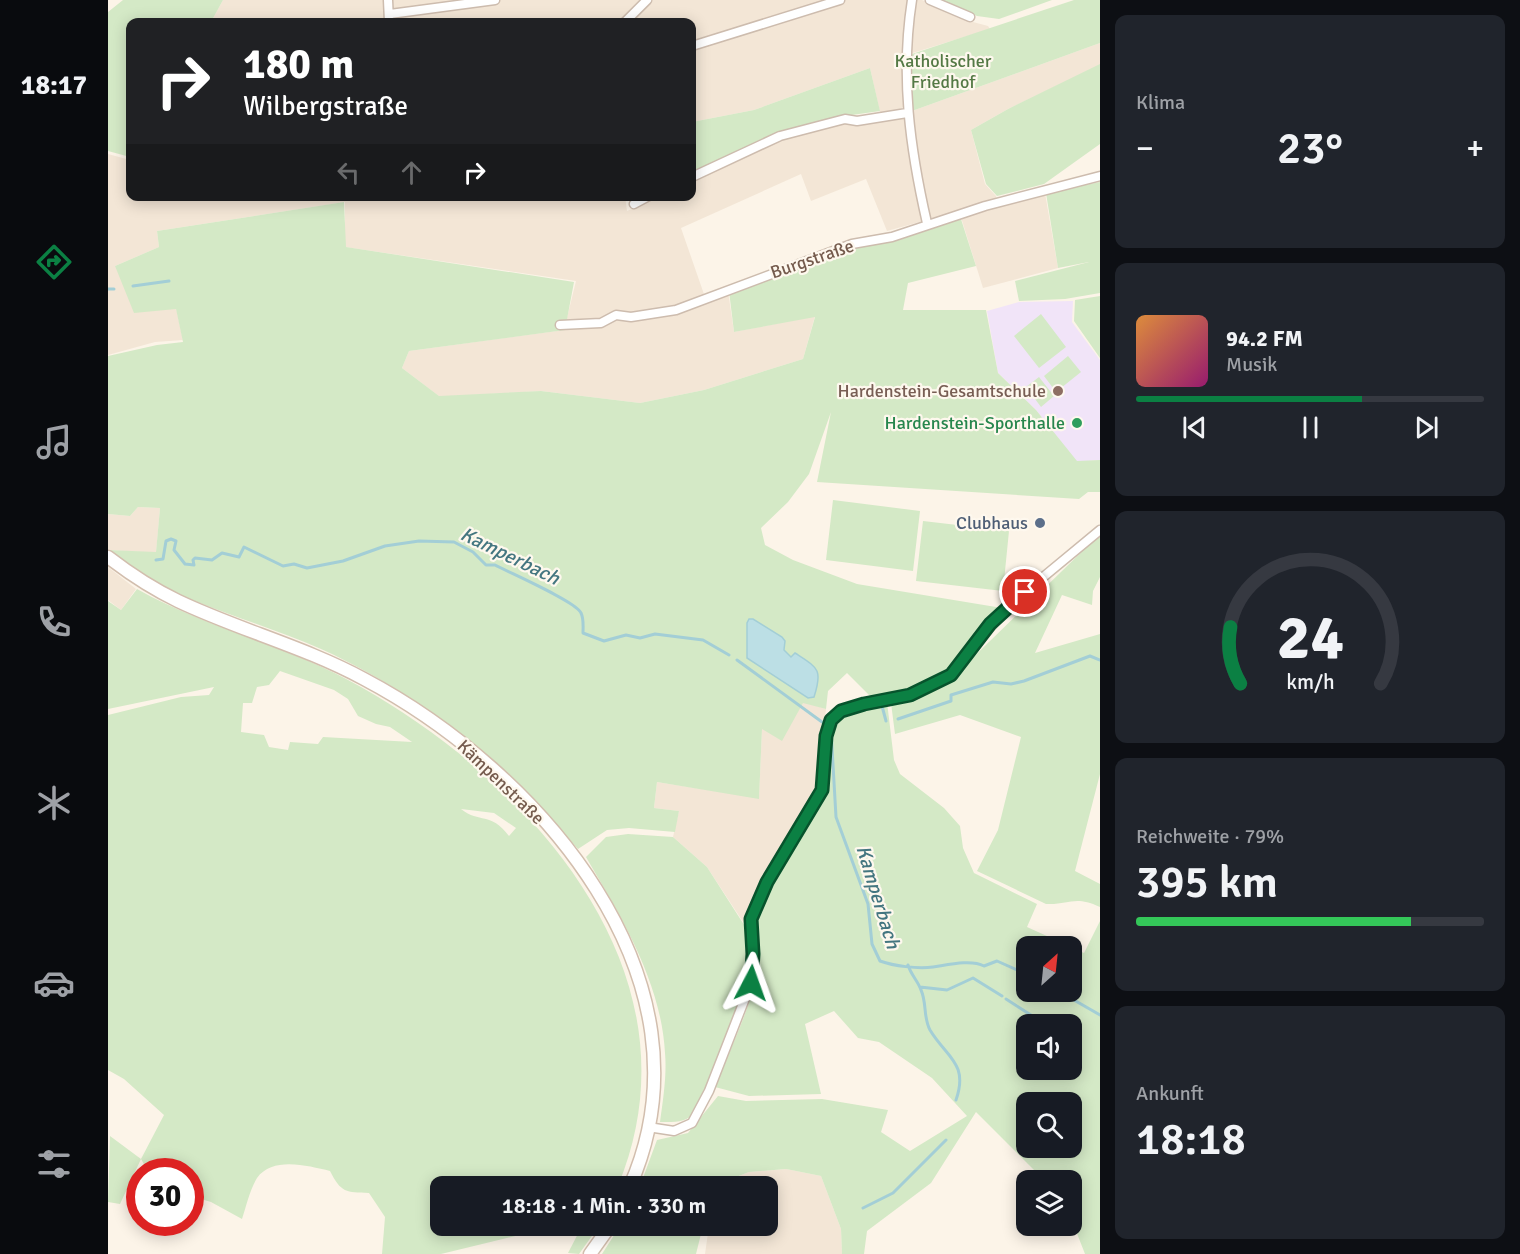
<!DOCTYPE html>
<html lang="de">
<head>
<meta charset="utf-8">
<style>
  body { margin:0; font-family:Signika,sans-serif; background:#20242c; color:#f1f3f6; height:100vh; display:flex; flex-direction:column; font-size:22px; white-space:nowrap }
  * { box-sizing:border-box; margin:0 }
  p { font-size:20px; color:#9ea1a6 }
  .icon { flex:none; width:33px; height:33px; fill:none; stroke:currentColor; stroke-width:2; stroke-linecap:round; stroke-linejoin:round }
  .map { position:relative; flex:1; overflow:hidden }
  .drawer { display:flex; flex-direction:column; gap:15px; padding:15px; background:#0d0f14; width:420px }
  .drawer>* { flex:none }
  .hud { position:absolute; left:18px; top:18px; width:570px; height:183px; border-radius:12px; box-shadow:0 3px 15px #0003; background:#202124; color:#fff; overflow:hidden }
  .needle { width:39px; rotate:27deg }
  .fabs { position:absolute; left:908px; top:936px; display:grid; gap:12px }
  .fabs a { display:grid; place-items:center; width:66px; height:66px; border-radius:12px; background:#171b24; box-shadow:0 3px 15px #0003; font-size:30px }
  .speed { position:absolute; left:18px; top:1158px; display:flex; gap:12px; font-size:30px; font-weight:700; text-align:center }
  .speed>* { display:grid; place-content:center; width:78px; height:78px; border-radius:50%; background:#171b24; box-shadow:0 3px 15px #0003; line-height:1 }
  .speed .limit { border:9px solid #d22; background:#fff; color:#111 }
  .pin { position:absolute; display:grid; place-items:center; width:51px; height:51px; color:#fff; margin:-26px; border:3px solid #fff; border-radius:50%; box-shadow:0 2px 6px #0007 }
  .me { position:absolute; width:66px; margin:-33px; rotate:4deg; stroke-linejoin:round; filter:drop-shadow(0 0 4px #0008) }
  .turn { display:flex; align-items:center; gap:21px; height:126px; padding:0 18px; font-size:27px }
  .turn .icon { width:78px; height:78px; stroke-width:2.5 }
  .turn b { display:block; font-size:42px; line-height:51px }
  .lanes { display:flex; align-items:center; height:57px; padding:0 18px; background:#0003; justify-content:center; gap:30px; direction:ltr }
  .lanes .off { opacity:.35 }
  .big { font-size:45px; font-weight:600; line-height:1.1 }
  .drawer .widget { flex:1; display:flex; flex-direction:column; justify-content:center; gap:9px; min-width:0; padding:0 21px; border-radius:12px; background:#20242c }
  .drawer .dial { align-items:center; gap:0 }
  .dial svg { height:156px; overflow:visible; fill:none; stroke:#363941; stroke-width:7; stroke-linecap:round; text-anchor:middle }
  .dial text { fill:#f1f3f6; stroke:none }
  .song { display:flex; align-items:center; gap:18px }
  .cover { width:72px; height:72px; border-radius:9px; background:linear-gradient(135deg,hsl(30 70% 55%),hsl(320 70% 35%)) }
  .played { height:6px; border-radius:3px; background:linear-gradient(90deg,#0b8043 65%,#363941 65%) }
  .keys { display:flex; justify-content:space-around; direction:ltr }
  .heat { display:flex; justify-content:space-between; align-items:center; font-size:33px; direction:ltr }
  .charge { height:9px; border-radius:4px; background:linear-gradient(90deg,#34c759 79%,#363941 0) }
  .trip { position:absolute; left:322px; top:1176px; width:348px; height:60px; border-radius:12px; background:#171b24; box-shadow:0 3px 15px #0003; font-weight:600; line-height:60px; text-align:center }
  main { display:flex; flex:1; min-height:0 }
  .dock { display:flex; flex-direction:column; width:108px; justify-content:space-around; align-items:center; background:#090b0e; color:#9ea1a6 }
  .dock .icon { width:42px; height:42px }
  .dock .current { color:#0b8043 }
  .dock b { font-size:27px; color:#f1f3f6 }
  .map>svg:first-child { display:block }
</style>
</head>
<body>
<main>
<nav class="dock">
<b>18:17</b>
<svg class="icon current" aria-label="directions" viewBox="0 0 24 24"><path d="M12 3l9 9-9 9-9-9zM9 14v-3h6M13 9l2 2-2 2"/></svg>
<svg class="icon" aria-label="music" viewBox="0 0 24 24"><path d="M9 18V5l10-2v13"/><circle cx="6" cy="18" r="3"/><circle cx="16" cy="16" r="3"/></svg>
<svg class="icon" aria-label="phone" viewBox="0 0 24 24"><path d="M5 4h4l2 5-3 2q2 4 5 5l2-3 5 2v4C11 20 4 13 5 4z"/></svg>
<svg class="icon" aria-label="climate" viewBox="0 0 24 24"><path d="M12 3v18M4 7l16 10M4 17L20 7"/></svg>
<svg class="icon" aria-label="car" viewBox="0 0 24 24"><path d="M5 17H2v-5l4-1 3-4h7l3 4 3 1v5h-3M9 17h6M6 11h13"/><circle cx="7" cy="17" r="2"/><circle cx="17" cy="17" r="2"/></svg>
<svg class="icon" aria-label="filters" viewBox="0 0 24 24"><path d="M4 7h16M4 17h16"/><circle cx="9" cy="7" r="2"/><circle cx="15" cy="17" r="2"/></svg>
</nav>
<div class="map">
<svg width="992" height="1254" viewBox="0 0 992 1254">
  <rect width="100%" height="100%" fill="#fcf4e8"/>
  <!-- residential -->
  <path fill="#f3e6d6" d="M115,0H814L865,22L880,26L882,29L798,55L797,106L790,110L772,112L762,68L646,110L584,122V22H103Z
    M992,43V65L900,109L863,130L877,184L888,196L890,207L937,193L950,268L875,288L851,211L779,231L758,179L703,201L693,174L573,228L598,300L620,291L626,332L707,316L695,359L596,390L532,403L433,391L332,397L294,368L301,351L456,330L468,281L237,247V202L49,231L51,247L7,266L68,308L75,340L47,342L0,355V154L22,160V196H517L519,211L550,197L584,196V181L665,143L738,120L804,111Z
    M30,507L52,508L48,553L0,550V514L22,516Z
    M0,567L28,589L13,610L0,600Z
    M696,702L718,709L717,717L721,719L712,790L639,928L599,867L565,837L571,811L546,808L549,782L651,798L654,729Z
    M678,1169L713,1176L733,1229L734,1254H597L601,1226H660V1186H605L641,1172Z"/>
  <!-- education -->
  <path fill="#f1e4f8" d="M965,301L964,322L992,360V460L969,462L928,410L890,373L879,311L911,302Z"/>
  <!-- green -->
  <path fill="#d4e9c6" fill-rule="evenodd" d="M15,0H115L103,22H22V157L0,151V12Z
    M834,0H944L891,19L869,16Z
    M966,0H992V43L804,111V54Z
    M992,64V144L936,184L889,196L878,184L863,130L900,109Z
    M762,68L772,111L737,116L674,131L584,174V122L646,110Z
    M992,182V293L957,299L911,301L907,281L981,262L950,268L938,193Z
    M236,202L238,247L466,282L457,330L301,351L294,368L331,396L433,391L532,403L596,390L695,359L707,317L626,332L621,291L745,245L852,216L868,266L800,283L795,310H878L890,373L928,410L969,461L992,460V492H980L971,499L709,482L723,412L701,474L680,502L653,528L657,545L685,560L749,584L894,608L841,673L819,686L767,701L739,673L720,691L718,709L695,703L674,741L654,729L651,799L549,782L546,808L571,811L567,832L521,828L499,830L470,849C397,766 315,695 213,649C154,623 89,607 32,575C21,569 10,558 0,550L48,552L52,508L30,507L22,516L0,514V356L49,345L75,342L68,309L26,313L7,266L51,247L49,231Z
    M992,296V358L966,321L967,300Z
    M933,314L958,347L931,368L906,336Z
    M960,356L973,372L948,392L936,376Z
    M931,377L946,396L933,407L918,387Z
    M725,500L812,511L805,571L718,560Z
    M815,521L901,531L895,591L808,581Z
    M992,534V577L985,591L984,605L954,595L927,653L992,634V774L967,871L992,884V907C966,895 962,905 938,904L869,871L890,830L913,737L852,715L787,734L783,703L820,692L845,677Z
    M29,589C100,629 182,646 253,687C426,785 597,975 510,1186H333V1226H449L333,1254H274L277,1217L261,1193C238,1192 233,1193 222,1171C200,1166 165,1156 149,1178C142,1189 138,1207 134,1219L103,1202L83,1196L82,1172L40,1171L33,1159L12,1204L0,1202L2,1136L33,1159L56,1115L16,1079L0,1070V715L73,697L101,695L106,687L0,709V601L13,610ZM172,671L226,690L240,699L250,716L268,724L282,727L304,742L215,737L210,744L182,742L180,750L161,747L156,735L133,732L135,703H144L149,687L161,685ZM353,809L386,813L408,828L401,836C382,811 372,824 353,809Z
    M779,702L786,760L792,774L836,808L852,826L855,848L866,873L929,904L919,927L961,946H918V992H963V947L976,953L992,921V1254H977L963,1218V1180H936L868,1112L823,1183L759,1231L756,1254H734L733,1229L713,1176L678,1169L641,1172L605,1186H532L549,1140L580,1133L610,1096L638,1101L714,1099L780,1110L773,1132L802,1151L859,1116L824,1078L771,1042L750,1038L726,1011L697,1024L713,1094L641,1096L607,1087C619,1056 641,1011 647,981C653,954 645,929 654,902L717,796L721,767L720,737L724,722L735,713ZM918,1024H963V1070H918ZM918,1102H963V1148H918Z
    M520,834L565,837L599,867L640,931L643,955L640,980L590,1110C578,1123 569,1122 552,1122C555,1100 559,1075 557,1053C553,981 513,917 478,857L498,837Z
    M474,1226H491L471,1254L460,1253Z
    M512,1226H595L588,1254H494Z"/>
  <!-- water -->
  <path fill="#bcdfe5" stroke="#a3ced6" stroke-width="1.5" d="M641,619H645L674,637L677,641L676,650L683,657L687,653C710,668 715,669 706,697L700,698L639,658V623Z"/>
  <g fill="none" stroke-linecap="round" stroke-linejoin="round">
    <!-- stream -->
    <path stroke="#a3ced6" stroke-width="3" d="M25,286L61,281
      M0,289H6
      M48,560L55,559L58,541L63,539L68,541L66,550L77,564L86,565L85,560L87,558L104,560L114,553L131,557L136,547L175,566L186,564L199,568L235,561L277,546L311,541L346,542L365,552L378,565H387C402,573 469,602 473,613C476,619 475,627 475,633L496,641L518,635L532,638L547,634L595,640L621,655
      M629,660L714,722
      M768,705L774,706L778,721
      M790,719L843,701V695L885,682L903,684L916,681L982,656L992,660
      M723,730L728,817L760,904L764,944L772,961C786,966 809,969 825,967C839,965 863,959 876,966L889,961L918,974
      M800,965C803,975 810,981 813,990C819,1003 815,1017 822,1030C838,1057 861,1063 848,1100
      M812,987L839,990L865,978L894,996
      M952,992L992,1015
      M898,999L937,1024
      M755,1208L785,1193L838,1140"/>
    <!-- street casing -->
    <g stroke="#cdbcae" stroke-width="11">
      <path id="street" d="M280,0L281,22
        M804,0C792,76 802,149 819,223
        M822,0L862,17
        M282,14L387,0
        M517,22L539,0
        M584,46L732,0
        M584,177L672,136L737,119L749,121L799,113
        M526,204L541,196
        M452,325L493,323L508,315L523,317L568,310L744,244L784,237L877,206L992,176
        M540,1127L566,1131L584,1123L601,1091L643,983L645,954L643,919L659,882L714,790L718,736L723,720L733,711L756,704L802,695L843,675L899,607L992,530"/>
    </g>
    <!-- secondary casing -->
    <g stroke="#d2beae" stroke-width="15">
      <path id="secondary" d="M0,557C22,574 45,589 70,601C131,630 197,647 256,679C430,771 613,979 522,1186
        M482,1254L502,1226"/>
    </g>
    <!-- street -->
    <use href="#street" stroke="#fff" stroke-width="8"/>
    <!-- secondary -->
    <use href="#secondary" stroke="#fff" stroke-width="12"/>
  </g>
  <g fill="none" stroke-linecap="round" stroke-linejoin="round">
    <!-- route casing -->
    <g stroke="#07532c" stroke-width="15">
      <path id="route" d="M643,983L645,954L643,919L659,882L714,790L718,736L723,720L733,711L756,704L802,695L843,675L882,624L917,592"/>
    </g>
    <!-- route -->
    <use href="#route" stroke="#0b8043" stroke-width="10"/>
  </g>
  <!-- markers -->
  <circle fill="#8d6e63" stroke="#fef8ee" stroke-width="2" cx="950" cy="391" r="6"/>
  <circle fill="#2e9e5b" stroke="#fef8ee" stroke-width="2" cx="969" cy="423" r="6"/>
  <circle fill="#5c6f8a" stroke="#fef8ee" stroke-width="2" cx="932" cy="523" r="6"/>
  <g text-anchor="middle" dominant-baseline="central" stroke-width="4.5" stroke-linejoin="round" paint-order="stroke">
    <!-- park labels -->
    <g font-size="18" fill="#547945" stroke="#fef8ee">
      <text x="835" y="61">Katholischer<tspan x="835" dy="21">Friedhof</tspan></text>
    </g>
    <!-- street labels -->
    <g font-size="18" fill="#755b4d" stroke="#fef8ee">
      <text transform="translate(704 259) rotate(-19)">Burgstraße</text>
      <text transform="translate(393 782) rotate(44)">Kämpenstraße</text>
    </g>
    <!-- education labels -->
    <g font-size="18" fill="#785e54" stroke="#fef8ee" text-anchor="end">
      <text x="938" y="391">Hardenstein-Gesamtschule</text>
    </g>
    <!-- leisure labels -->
    <g font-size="18" fill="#27864d" stroke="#fef8ee" text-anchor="end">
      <text x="957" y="423">Hardenstein-Sporthalle</text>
    </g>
    <!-- service labels -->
    <g font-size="18" fill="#4e5e75" stroke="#fef8ee" text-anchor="end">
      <text x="920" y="523">Clubhaus</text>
    </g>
    <!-- water labels -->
    <g font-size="20" font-style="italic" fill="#447680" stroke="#fef8ee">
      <text transform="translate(402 556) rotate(26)">Kamperbach</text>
      <text transform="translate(770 897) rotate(73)">Kamperbach</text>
    </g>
  </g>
</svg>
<div class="fabs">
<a><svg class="needle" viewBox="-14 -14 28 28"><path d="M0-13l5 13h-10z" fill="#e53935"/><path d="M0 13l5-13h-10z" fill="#9ea1a6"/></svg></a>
<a><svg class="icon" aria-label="sound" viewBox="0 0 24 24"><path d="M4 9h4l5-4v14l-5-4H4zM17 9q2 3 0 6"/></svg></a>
<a><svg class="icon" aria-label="search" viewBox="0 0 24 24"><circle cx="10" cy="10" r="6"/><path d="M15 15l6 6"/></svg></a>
<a><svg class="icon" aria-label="layers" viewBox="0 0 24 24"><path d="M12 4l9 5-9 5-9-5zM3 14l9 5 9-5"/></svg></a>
</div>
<div class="speed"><div class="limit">30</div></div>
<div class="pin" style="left:917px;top:592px;background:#d93025"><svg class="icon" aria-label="arrive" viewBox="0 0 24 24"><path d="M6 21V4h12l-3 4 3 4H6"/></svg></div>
<svg class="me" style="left:643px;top:983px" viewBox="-20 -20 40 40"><path d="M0-17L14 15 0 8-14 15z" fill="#0b8043" stroke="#fff" stroke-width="4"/></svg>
<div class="trip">18:18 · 1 Min. · 330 m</div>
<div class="hud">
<div class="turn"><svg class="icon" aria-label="right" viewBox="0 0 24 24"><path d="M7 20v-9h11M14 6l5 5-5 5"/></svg><div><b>180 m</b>Wilbergstraße</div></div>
<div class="lanes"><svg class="icon off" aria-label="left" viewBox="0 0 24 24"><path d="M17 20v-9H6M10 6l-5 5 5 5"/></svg><svg class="icon off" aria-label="ahead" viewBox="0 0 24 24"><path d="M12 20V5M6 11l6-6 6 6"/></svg><svg class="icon" aria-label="right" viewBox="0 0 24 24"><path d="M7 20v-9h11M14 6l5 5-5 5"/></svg></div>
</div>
</div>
<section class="drawer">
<div class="widget"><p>Klima</p>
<div class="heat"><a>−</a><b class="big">23°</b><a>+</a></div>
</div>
<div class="widget">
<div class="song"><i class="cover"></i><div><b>94.2 FM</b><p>Musik</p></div></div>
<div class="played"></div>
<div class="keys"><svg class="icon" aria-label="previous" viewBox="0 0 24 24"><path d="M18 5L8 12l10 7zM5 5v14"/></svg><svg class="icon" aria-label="pause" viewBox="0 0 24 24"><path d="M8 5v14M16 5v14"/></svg><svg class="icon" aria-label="next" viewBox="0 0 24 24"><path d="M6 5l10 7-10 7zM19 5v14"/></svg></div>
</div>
<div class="widget dial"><svg viewBox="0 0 100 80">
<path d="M14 69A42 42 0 1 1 86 69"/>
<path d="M14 69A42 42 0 0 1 9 40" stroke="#0b8043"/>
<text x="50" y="56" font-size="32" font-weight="700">24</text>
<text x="50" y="72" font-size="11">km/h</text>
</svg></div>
<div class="widget"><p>Reichweite · 79%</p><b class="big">395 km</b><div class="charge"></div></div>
<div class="widget"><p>Ankunft</p><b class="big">18:18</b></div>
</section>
</main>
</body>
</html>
